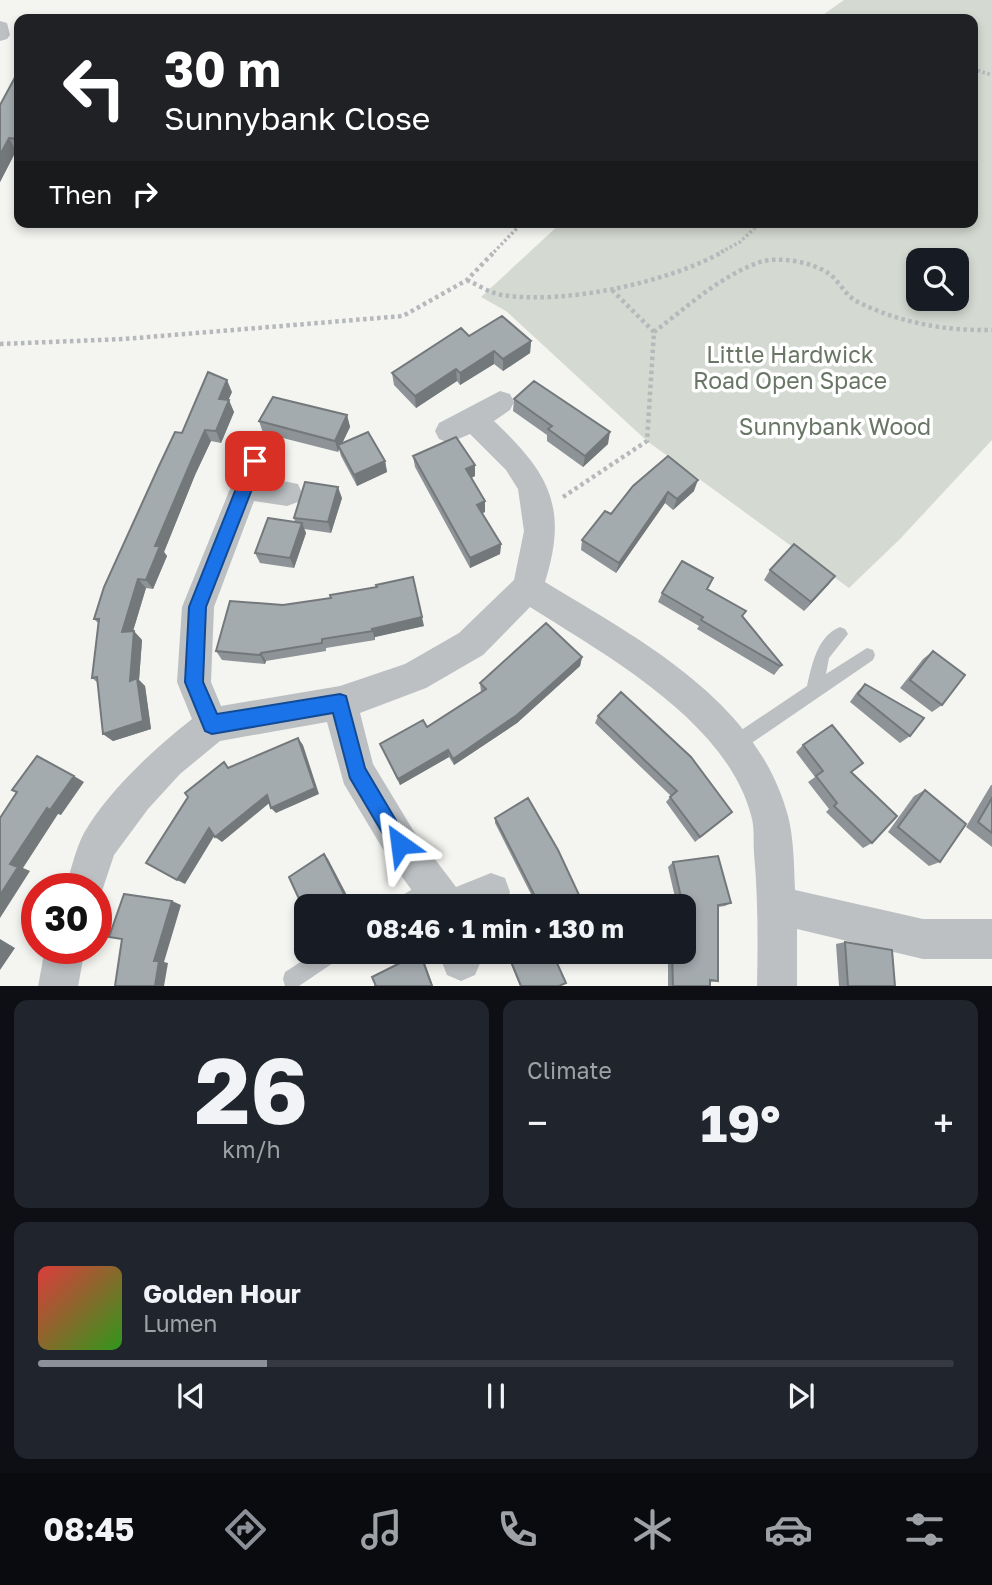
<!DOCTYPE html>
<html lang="en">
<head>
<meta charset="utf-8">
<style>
  body { margin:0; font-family:"Golos Text",sans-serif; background:#20242c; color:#f1f3f6; height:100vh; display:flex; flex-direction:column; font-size:26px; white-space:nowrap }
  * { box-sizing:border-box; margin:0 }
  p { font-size:23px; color:#9ea1a6 }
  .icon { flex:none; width:38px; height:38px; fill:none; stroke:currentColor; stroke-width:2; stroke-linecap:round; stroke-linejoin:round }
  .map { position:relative; height:986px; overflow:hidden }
  .side { display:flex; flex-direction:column; gap:14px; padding:14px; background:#0d0f14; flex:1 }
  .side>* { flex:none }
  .hud { position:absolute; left:14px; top:14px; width:964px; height:214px; border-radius:14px; box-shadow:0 4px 10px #0003; background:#202124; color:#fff; overflow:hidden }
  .tools { position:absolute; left:906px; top:248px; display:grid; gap:14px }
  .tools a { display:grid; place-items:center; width:63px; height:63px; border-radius:14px; background:#171b24; box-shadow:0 4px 10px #0003; font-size:35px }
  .speed { position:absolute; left:21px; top:873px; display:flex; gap:14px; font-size:35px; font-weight:700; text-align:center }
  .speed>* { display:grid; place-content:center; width:91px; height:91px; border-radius:50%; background:#171b24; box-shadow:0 4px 10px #0003; line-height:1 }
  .speed .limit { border:10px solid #d22; background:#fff; color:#111 }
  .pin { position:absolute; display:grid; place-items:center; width:60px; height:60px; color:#fff; margin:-30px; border-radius:14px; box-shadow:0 4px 10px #0006 }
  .me { position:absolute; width:77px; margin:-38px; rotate:329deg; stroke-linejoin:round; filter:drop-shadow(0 0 5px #0008) }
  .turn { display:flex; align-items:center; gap:24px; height:147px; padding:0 35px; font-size:32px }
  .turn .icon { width:91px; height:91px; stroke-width:2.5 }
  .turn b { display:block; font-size:49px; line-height:60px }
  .then { display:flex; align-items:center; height:66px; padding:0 35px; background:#0003; gap:14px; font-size:26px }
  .big { font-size:52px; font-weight:700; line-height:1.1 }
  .side .tile { flex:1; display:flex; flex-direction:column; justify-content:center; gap:10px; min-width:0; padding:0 24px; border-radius:14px; background:#20242c }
  .side .dial { align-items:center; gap:0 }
  .dial b { font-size:91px; line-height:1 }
  .song { display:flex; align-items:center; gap:21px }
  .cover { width:84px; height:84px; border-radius:10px; background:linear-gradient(135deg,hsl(0 70% 55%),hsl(110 70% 35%)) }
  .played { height:7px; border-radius:4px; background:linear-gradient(90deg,#8c9099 25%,#363941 25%) }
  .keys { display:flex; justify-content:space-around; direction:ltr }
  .heat { display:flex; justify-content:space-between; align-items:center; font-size:38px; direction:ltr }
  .side .tiles { flex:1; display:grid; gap:14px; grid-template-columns:1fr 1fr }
  .tile:last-child { grid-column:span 2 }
  .trip { position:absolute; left:294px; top:894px; width:402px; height:70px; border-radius:14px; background:#171b24; box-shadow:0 4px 10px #0003; font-weight:700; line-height:70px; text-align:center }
  .menu { display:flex; height:112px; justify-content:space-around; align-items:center; background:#090b0e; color:#9ea1a6 }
  .menu .icon { width:49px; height:49px }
  .menu .on { color:#8c9099 }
  .menu b { font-size:32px; color:#f1f3f6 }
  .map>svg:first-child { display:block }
</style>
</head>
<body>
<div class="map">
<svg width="992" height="987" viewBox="0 0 992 987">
  <rect width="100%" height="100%" fill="#f4f4f1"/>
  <!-- green -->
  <path fill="#d4d9d1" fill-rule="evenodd" d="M844,0H992V440L900,539L849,588L647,441L506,311L481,297L562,222H973V19H817ZM919,261H957V299H919Z"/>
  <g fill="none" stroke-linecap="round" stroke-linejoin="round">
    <!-- path-far1 -->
    <path stroke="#b6b9bb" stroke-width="3.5" stroke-dasharray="2.5 2.5" stroke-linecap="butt" d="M973,69L992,75
      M494,252L523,222
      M721,252L740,242L761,222"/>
    <!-- path -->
    <path stroke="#b6b9bb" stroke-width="4.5" stroke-dasharray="3.5 3.5" stroke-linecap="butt" d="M467,280C478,285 490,293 502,295C565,305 670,282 724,251
      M612,290L654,332
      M0,344L124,339L403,316L467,280L495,251
      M563,497L647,441L654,332C687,307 720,276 760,262C779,256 812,262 828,273C839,280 845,296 858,302C900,323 946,331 992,330"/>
    <!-- service -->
    <path fill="#bcc0c2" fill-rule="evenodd" d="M840,627L845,629L848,634L829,658L826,674L867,648L873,650L875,655L873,660L740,751L734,753L728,751L726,745L728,739L807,686C812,665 817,636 840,627Z
      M430,878L436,881L439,887C431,906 410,906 392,906L395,900Z
      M316,952H341L339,959L299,986H285L283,979L285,972Z"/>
    <!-- minor -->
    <path fill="#bcc0c2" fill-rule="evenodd" d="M0,21L7,23L10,35L7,39L0,41Z
      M500,391L510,394L514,402L510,410L494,421C548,472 569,506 545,582C640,640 757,700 788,816C794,839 794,867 795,890L923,919H992V959H923L797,929V987H757C758,942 758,897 754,853C753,841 755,827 751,815C726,721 607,656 530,607L483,655L426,688L360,713L373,764L413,830L456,887L491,873L505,878L510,892L505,906H423L387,856L344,784L327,722L220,741L180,774L148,809L114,855L98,903L96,889H65C71,871 75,850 84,833C108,791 155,748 192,719L177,682L182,607L245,452L255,449L265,452L270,461L263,477L298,484L302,493L298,502L287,506L254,501L214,607L211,682L221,706L340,686L405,664L459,633L514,580L524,531L518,489L506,470L470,434L449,443L439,439L435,431L439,423Z
      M45,948H85L78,987H38Z
      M438,952H478L481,961L475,975L461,981L447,975Z"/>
  </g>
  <!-- wall -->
  <path fill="#8d9396" d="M19,70V151H16L0,182V105Z
    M469,336L531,341L530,353L503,371L494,364L460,385L457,381L416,408L394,385L392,373Z
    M232,392L228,400L234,412L221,443L211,441L195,475L164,552L167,556L153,589L146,588L133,631L142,640L139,680L145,686L151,729L113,741L103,734L98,683L92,678L98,623L94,619L182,433Z
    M514,399L608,444L583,467L547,441V435L513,411Z
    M347,415L350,427L342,443L385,461L387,472L357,486L341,456L339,449L338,452L263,433L259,421Z
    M413,456L475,476L471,478L485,501V512L482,513L501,544L500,554L470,568L415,467Z
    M633,486L694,491L673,510L665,503L616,573L581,550L582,540L611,514Z
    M342,498L331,533L304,529L306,533L294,568L260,563L255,553L295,522L294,518Z
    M770,570L835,576L828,585L804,611L764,580Z
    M708,589L743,617L782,665L774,675L697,629L699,626L658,602L662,593Z
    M230,601L424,626L375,637V640L326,648V651L266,661L265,664L222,660L216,651Z
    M933,651L942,705L932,712L900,688L923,659Z
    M582,657L580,666L517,723L454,765L449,757L400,785L380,744L427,727L481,692L480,683Z
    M865,684L910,736L900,743L850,702L857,692Z
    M598,716L732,812L695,842L666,802L671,796L595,723Z
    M803,745L851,772L872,843L863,848L826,812L829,809L808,782L815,777L796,752Z
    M991,785H992V847L966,827Z
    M925,790L940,862L929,866L888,832L914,796Z
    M495,818L580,897L578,901L566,906H537L495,823Z
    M673,862L731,903L725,906L718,907V981L710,982V986H668V952H684V906H677L668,867Z
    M845,942L895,986H839L836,944Z
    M506,952H552L560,986H520Z"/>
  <!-- shaded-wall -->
  <path fill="#73787a" d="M9,138L16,151L0,182V155Z
    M531,341L530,353L503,371V359Z
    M494,351V364L460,385V373Z
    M456,369L457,381L416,408L415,396Z
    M227,380L232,392L224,410L219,399Z
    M229,400L234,412L221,443L216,431Z
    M347,415L350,427L340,448L338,445L339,449L338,452L335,441Z
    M205,430L211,441L195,475L164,552L167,556L153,589L146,580L155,546L190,464Z
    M610,432L608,444L583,467L585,456Z
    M385,461L387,472L357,486L354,475Z
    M475,465V476L467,480L466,469Z
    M698,480L694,491L673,510L677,499Z
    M338,487L342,498L331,533L328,522Z
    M668,492L665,503L616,573L619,563Z
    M485,501V512L478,515L477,505Z
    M302,523L306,533L294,568L290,558Z
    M501,544L500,554L470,568V558Z
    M835,576L828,585L804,611L811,602Z
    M138,579L146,588L130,641L122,632Z
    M422,617L424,626L375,637V640L372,629Z
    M134,631L142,640L139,680L145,686L151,729L113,741L103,734L130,681Z
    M261,653L266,661L265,664L260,655Z
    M582,657L580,666L517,723L454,765L453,759Z
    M298,738L303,745L319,794L276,813L271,808Z
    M448,750L449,757L400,785L398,779Z
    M74,776L84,782L61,815L58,814L23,868L30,871L0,918V895L10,864L47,808Z
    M267,795L273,800L222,842L215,837Z
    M209,828L216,833L185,884L177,880Z
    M324,854L328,859L350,901L342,906H333Z
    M580,897L578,901L566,906H562Z
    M172,901L181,905L164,962L168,963L164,986H155L154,961Z
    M0,939L15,948L0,970Z
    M420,953L422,955L433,986H432Z"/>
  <!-- building -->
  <path fill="#a4abaf" stroke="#73787a" stroke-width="2" d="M19,70V136L18,139L9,138L0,155V105Z
    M502,316L531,341L503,359L494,351L460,373L456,369L415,396L392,373L461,328L469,336Z
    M208,372L227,380L219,399L229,400L216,431L205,430L190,464L155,546H160L146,580L138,579L122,632L134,631L130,681L137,678L143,721L103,734L97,677L92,678L99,619H94L104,587L159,466L175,432L182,433Z
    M534,381L610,432L585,456L548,429L552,426L514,399Z
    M273,397L347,415L335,441L259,421Z
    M368,432L385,461L354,475L338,445Z
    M456,437L475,465L466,469L485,501L477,505L501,544L470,558L413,456Z
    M668,456L698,480L677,499L668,492L619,563L582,540L605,511L611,514L633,486Z
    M305,482L338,487L328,522L294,518Z
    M268,518L302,523L290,558L255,553Z
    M794,544L835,576L811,602L770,570Z
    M682,561L713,578L707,589L746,611L742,616L782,665L780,666L701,620L703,617L662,593Z
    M413,577L422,617L372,629L373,631L322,639V643L261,653L260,655L216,651L230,601L283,605L331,598L330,595L377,587L376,585Z
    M546,623L582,657L517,715L453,759L448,750L398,779L380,744L423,720L427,727L486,689L480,683Z
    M933,651L965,675L942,705L910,680Z
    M865,684L924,718L910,736L858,694Z
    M621,692L691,757L732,812L700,837L670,797L677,791L598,716Z
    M832,725L863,763L851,772L897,816L872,843L834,806L837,803L816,776L823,771L803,745Z
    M298,738L315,788L271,808L267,795L215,837L209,828L177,880L146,863L188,797L185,793L224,762L228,768Z
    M37,756L74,776L50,810L47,808L10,864L18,867L0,895V818L17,792L12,790Z
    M925,790L966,824L940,862L898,827Z
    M528,798L558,850L580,897L562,906H540L495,818Z
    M992,798V833L978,822Z
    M324,854L346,898L333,906H306V914L289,877Z
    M718,856L731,903L718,905V981L710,980V986H673L672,952H684V922H687L684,906H683L673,862Z
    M124,894L172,901L154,961H159L155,986H115L122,939L109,937Z
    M845,942L892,950L895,986H848Z
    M507,952H552L566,983L559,986H521Z
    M420,953L432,986H374H376L372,977Z"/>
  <!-- route -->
  <path fill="#1a73e8" stroke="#114b97" stroke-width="2" d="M255,455L263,461L206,607L203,682L217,714L340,694L346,696L365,768L410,844L407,851L400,853L393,851L350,778L333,713L212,734L205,731L185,682L189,607L247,461Z"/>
  <g text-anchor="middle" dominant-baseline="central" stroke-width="7" stroke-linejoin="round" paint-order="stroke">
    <!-- park labels -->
    <g font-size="23" fill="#697665" stroke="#fff">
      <text x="790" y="354">Little Hardwick<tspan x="790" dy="26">Road Open Space</tspan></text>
      <text x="835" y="426">Sunnybank Wood</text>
    </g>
  </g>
</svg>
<div class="tools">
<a><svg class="icon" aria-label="search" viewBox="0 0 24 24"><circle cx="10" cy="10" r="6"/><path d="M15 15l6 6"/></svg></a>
</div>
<div class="speed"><div class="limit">30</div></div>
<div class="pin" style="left:255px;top:461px;background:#d93025"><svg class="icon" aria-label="arrive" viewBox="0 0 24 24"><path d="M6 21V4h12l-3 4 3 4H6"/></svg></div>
<svg class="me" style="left:400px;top:844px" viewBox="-20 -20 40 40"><path d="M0-17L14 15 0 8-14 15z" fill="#1a73e8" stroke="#fff" stroke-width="4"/></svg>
<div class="trip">08:46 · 1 min · 130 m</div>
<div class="hud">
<div class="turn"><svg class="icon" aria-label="left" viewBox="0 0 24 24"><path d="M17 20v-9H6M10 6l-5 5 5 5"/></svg><div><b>30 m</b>Sunnybank Close</div></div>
<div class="then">Then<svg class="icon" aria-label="right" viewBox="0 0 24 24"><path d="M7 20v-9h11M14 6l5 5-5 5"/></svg></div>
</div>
</div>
<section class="side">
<div class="tiles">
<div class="tile dial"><b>26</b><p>km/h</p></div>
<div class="tile"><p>Climate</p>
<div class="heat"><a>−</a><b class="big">19°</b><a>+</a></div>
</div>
<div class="tile">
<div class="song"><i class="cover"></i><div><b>Golden Hour</b><p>Lumen</p></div></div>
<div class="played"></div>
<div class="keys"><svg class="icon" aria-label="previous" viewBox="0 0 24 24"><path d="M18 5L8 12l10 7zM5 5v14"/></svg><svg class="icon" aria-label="pause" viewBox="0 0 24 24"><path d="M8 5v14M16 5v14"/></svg><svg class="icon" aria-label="next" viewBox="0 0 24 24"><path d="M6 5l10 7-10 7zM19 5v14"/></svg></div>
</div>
</div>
</section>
<nav class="menu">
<b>08:45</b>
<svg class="icon on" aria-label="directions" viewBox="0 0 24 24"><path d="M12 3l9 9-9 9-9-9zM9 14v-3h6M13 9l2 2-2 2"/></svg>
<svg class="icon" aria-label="music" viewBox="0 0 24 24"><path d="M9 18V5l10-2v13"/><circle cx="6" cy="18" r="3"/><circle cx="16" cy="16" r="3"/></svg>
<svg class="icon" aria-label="phone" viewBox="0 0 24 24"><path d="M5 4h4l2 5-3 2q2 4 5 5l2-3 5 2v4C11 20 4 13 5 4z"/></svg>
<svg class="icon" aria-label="climate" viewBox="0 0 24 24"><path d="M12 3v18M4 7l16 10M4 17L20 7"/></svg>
<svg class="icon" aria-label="car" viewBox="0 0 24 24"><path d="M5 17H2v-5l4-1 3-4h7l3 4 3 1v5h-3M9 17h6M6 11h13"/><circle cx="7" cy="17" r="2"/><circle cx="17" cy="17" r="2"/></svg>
<svg class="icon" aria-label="filters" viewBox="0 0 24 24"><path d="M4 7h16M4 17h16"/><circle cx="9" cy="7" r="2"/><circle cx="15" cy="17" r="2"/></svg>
</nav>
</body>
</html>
